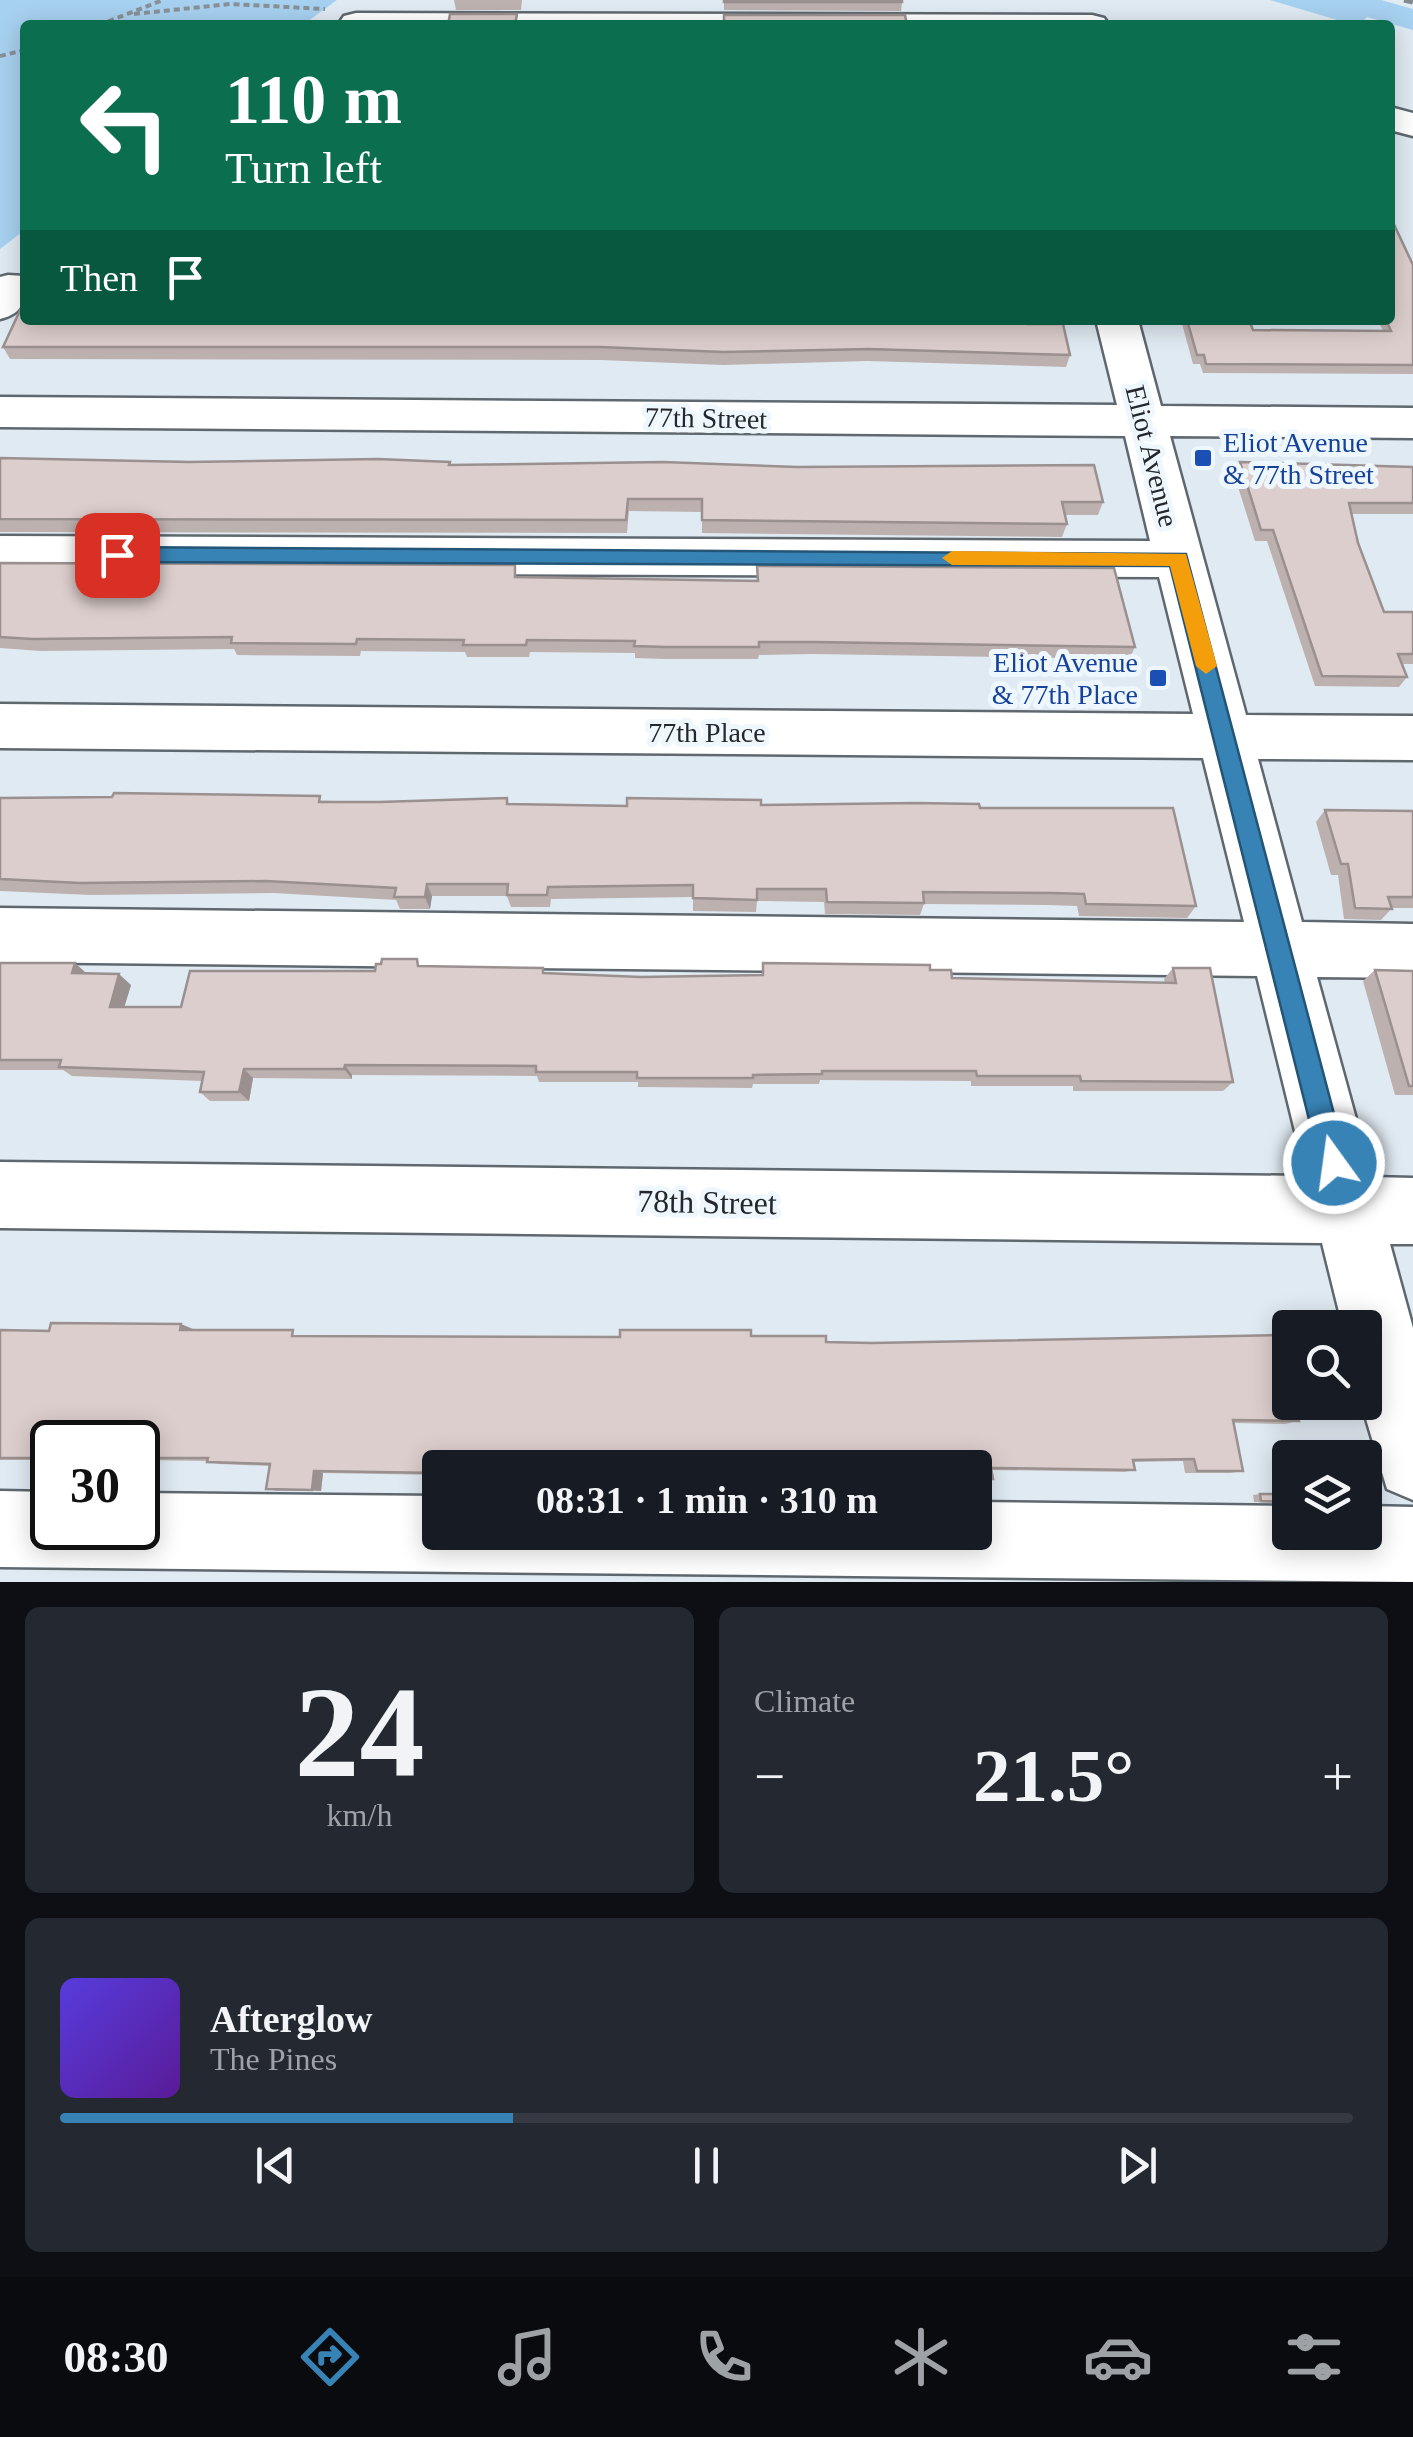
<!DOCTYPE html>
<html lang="en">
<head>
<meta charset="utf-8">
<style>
  body { margin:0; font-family:"Times New Roman",serif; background:#242831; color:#f1f3f6; height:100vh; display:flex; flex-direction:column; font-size:38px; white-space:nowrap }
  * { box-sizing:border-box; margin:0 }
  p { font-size:32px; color:#9ea1a6 }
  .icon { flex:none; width:55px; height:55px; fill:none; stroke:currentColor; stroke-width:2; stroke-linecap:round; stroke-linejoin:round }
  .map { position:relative; height:1582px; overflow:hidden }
  .side { display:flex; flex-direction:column; gap:25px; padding:25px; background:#0d0f14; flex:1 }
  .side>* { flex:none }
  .banner { position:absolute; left:20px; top:20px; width:1375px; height:305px; border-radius:10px; box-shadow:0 5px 25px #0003; background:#0b6e4f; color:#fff; overflow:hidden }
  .fabs { position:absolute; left:1272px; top:1310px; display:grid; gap:20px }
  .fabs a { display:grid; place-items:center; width:110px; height:110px; border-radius:10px; background:#171b24; box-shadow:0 5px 25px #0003; font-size:50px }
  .speed { position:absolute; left:30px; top:1420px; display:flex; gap:20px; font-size:50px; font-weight:700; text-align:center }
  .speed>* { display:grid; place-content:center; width:130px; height:130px; border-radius:50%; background:#171b24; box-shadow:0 5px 25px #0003; line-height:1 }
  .speed .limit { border:5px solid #111; border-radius:15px; background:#fff; color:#111 }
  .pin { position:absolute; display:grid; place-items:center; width:85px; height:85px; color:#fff; margin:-42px; border-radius:20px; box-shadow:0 5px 15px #0006 }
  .me { position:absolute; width:110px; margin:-55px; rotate:346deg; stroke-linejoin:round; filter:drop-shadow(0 0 8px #0008) }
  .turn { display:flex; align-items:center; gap:35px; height:210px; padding:0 40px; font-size:45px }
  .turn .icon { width:130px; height:130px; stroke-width:2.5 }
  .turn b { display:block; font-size:70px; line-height:85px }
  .then { display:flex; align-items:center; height:95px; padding:0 40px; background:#0003; gap:20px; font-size:38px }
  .big { font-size:75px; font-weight:800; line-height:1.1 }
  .side .card { flex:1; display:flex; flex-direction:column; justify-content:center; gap:15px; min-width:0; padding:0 35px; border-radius:15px; background:#242831 }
  .side .dial { align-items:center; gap:0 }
  .dial b { font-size:130px; line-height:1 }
  .song { display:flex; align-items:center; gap:30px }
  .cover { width:120px; height:120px; border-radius:15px; background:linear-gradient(135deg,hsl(250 70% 55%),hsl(270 70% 35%)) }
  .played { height:10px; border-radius:5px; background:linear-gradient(90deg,#3883b6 35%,#363941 35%) }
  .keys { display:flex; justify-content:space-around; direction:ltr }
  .heat { display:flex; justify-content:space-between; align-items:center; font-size:55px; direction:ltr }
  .side .tiles { flex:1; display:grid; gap:25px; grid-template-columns:1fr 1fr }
  .card:last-child { grid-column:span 2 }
  .trip { position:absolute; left:422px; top:1450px; width:570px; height:100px; border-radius:10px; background:#171b24; box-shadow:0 5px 25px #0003; font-weight:800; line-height:100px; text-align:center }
  .dock { display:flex; height:160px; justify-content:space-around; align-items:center; background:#090b0e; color:#9ea1a6 }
  .dock .icon { width:70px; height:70px }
  .dock .selected { color:#3883b6 }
  .dock b { font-size:45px; color:#f1f3f6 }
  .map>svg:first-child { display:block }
</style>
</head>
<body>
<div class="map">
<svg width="1413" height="1582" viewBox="0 0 1413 1582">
  <rect width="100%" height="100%" fill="#e0eaf2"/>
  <!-- green -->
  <path fill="#a7d1f0" d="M0,0H337L303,25H25V230L0,249Z
    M1270,0H1381L1413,9V30L1367,17L1360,25H1354Z"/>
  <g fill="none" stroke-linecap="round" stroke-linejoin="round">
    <!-- minor casing -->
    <g stroke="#5f686f" stroke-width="5">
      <path id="minor" d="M356,13L1092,15L1104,18L1109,25L339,23L344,16Z
        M1390,107L1413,113V136L1390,130Z
        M8,275L25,276C25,300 25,313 0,319V277Z
        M1096,320H1138L1161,406L1413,408V438L1170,436L1246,715L1413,716V760L1258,759L1302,922L1413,924V978L1317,977L1372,1177L1413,1178V1244H1390L1413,1328V1500L1387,1489L1361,1402H1365V1328H1343L1322,1243L0,1228V1162L1306,1176L1257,976L0,962V908L1244,922L1203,758L0,748V704L1193,714L1159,577L0,572V536L1150,541L1125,436L0,427V397L1117,405Z
        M0,1491L52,1492V1528H138V1493L440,1496V1532H975V1502L1290,1506V1532H1365V1506L1413,1507V1582L0,1567Z"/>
    </g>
    <!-- path -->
    <path stroke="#899096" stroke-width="4" stroke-dasharray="6 4" stroke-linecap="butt" d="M134,14L230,4L325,9
      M99,25L163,0
      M0,56L25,50"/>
    <!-- minor -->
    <use href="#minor" fill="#fff" fill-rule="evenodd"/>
    <!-- rail -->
    <path stroke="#838a8f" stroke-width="5" stroke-dasharray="9 9" stroke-linecap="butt" d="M1404,0L1413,2"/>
  </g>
  <!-- wall -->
  <path fill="#bdb1af" d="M454,0H522L521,10H456Z
    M724,0L902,2L901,11L724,10Z
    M1413,265V374L1203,373L1200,364H1193L1181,320H1249L1253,330L1383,331L1378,320H1390Z
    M1028,324L1070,355L1066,367L867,361L723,365L601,360L10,359L3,347Z
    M0,458L450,465L1103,502L1098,515H1065L1067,524L1062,537L702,533V512L629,511L627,533L0,532Z
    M1240,462L1413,467V514H1351L1358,543L1384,612H1413V664H1402L1407,677L1399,687L1315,686L1267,541H1255L1234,474Z
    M0,563L517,577L1135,647L1129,659L813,654L759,655L758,659H666L635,658V653L530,652L529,657H467L465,652L361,651L360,656L237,655L234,649L41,651L0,648Z
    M112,797L509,804L980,808L1196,906L1187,918L1079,916L1077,906L1047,905L924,904L920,915L825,914L824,902L757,901L756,912L693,911V897L551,899L550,907H511L507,896H432L430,909H400L396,900L274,893L91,895L0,891V798Z
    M1325,810L1413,811V908H1392L1381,920L1344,919L1338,875H1331L1316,822Z
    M0,963H75L86,973L131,985L124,1007H181L375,971L420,966L641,977L762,975L763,963L930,970L952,978L1165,983L1164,979L1173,968L1233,1082L1223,1091H1073V1086H971V1081L820,1080L819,1084H753L752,1088L638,1087V1082H539L537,1076L352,1075V1079L253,1078L249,1101H210L200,1092L202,1081L72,1076L63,1070H0Z
    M1375,970L1413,971V1095H1395L1363,981Z
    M193,1329L302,1336H751L826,1342L1299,1421L1285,1424L1233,1423L1243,1471L1230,1473H1185L1183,1461L1133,1462L1135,1470L1125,1472L992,1470L993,1479L986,1481L975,1480V1468H440V1475L323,1473L321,1491H277L266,1489L270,1466L219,1464L207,1461L138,1460V1442H52V1460H0V1330Z
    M1260,1494H1290V1503L1254,1502L1253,1495Z"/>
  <!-- shaded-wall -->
  <path fill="#9a908f" d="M427,884L432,896L430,909L425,897Z
    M75,963L87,974L72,973Z
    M119,974L131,985L121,1018L110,1007Z
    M345,1065L352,1075V1079L344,1069Z
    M244,1069L253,1078L249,1101L239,1092Z
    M181,1324L193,1329L191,1335L180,1330Z
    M314,1471L323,1473L321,1491L312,1490Z"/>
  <!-- building -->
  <path fill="#dccecc" stroke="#9a908f" stroke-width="2.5" d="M724,0H902V2H724Z
    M450,14H517L515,25H448Z
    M724,15H905L907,25H724Z
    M1390,216L1413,265V365L1206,364L1204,355H1197L1187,320H1249L1253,330L1391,331L1386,320H1390Z
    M23,304H25V320H1027L1028,324H1063L1070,355L869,349L723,352L600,347H3Z
    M0,458L188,462L378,459L450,462L449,465L663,462L797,467L1094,465L1103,502H1062L1067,524L702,520V499H628L626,520L0,519Z
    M1240,462L1413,467V503H1349L1358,543L1384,612H1413V654H1398L1407,677L1322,676L1273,530H1261Z
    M0,563L515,565V577L758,581L757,566L1114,568L1135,647L814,642H759V647H666L634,646L635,641L527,640L526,645H463L464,640L357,639L356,644L231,643L232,637L32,639L0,637Z
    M114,793L320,796L319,802H379L507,798V804L627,806V798L761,800V805L916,803L979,804L980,808H1173L1196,906L1086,904L1084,894L1053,893L923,892L924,903L827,902L826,889H757V900L693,898V885L548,887L547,895H507L508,884H427L425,897H394L396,888L266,881L80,883L0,879V798L112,797Z
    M1325,810L1413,811V897H1388L1392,909L1355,908L1348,864H1341Z
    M382,959H417L418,966L543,968V973L641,977L763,975V963L930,965V970H951L952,978L1176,983L1173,968H1210L1233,1082L1081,1081L1080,1076H977L976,1071H822V1074L753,1075V1078H637V1072H536V1066L345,1065L344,1069H244L239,1092H200L204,1072L59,1067L61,1060H0V963H75L72,973L119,974L110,1007H181L190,971H375L376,964H381Z
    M1375,970L1413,971V1086H1409Z
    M51,1323L181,1324L180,1330H293L292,1336L620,1337V1330H751V1336H826V1342L872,1343L1279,1335L1290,1384V1402H1294L1299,1421L1233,1420L1243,1471H1197L1194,1459L1133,1460L1135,1470L991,1468L993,1479H975V1468H440V1473L314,1471L312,1490L266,1489L270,1464L207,1462L208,1458H138V1442H52V1458H0V1330L49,1331Z
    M1260,1494H1290V1502L1261,1501Z"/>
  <!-- route -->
  <path fill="#3883b6" stroke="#245576" stroke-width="2.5" d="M117,547L1186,554L1347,1163L1343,1173L1334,1177L1324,1173L1320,1163L1170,566L117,562L107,555Z"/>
  <!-- slow -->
  <path fill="#f59e0b" d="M952,551L1186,554L1217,666L1206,674L1196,666L1170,566L952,565L942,558Z"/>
  <!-- markers -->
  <g fill="#1a4fb4" stroke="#eff7fe" stroke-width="4">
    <rect x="1193" y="448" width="20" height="20" rx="5"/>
    <rect x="1148" y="668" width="20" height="20" rx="5"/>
  </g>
  <g text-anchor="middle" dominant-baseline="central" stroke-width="10" stroke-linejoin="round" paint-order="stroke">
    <!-- street labels -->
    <g font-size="28" fill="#24282b" stroke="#eff7fe">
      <text transform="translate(706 418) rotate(1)">77th Street</text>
      <text transform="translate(1152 456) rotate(76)">Eliot Avenue</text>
      <text x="707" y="732">77th Place</text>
    </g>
    <!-- transit labels -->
    <g font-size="28" fill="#164399" stroke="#eff7fe" text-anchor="start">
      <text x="1223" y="442">Eliot Avenue<tspan x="1223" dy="32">&amp; 77th Street</tspan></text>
      <text x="1138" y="662" text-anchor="end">Eliot Avenue<tspan x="1138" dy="32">&amp; 77th Place</tspan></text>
    </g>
    <!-- near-street labels -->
    <g font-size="32" fill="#24282b" stroke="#eff7fe">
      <text transform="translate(707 1202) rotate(1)">78th Street</text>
    </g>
  </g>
</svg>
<div class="fabs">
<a><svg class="icon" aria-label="search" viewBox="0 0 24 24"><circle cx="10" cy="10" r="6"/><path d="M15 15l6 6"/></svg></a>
<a><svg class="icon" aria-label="layers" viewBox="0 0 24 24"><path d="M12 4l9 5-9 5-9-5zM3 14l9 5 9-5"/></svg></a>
</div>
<div class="speed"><div class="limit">30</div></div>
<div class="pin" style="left:117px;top:555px;background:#d93025"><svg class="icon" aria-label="arrive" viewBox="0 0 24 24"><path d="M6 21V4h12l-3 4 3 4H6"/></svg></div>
<svg class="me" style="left:1334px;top:1163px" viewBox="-20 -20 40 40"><circle r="17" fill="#3883b6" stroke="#fff" stroke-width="3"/><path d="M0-11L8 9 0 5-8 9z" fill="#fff"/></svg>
<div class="trip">08:31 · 1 min · 310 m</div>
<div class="banner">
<div class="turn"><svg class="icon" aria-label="left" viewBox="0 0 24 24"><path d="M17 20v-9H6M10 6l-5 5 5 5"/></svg><div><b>110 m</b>Turn left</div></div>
<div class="then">Then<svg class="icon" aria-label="arrive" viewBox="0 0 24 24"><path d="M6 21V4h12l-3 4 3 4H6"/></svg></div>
</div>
</div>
<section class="side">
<div class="tiles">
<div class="card dial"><b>24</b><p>km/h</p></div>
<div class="card"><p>Climate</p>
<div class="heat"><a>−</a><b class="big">21.5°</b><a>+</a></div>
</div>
<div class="card">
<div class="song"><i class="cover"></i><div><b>Afterglow</b><p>The Pines</p></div></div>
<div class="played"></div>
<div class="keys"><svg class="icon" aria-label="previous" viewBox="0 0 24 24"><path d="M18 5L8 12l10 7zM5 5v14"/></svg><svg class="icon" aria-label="pause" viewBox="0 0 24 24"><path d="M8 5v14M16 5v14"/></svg><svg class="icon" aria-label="next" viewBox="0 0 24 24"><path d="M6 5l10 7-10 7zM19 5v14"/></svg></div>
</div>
</div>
</section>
<nav class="dock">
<b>08:30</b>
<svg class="icon selected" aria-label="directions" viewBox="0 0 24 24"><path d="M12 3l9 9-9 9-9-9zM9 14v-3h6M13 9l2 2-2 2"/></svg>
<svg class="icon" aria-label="music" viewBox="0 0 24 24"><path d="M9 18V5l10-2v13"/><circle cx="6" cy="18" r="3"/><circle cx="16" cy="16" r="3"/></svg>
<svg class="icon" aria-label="phone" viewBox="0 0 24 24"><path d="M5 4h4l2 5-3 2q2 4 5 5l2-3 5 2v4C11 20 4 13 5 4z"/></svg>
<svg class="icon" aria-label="climate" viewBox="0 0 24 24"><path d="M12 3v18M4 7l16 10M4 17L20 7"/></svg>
<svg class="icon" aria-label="car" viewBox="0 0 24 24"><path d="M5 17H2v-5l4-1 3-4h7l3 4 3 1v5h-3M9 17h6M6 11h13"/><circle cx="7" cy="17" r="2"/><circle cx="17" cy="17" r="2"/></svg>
<svg class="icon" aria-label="filters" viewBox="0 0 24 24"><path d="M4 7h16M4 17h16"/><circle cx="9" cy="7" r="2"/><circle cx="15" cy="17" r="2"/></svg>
</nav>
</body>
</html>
